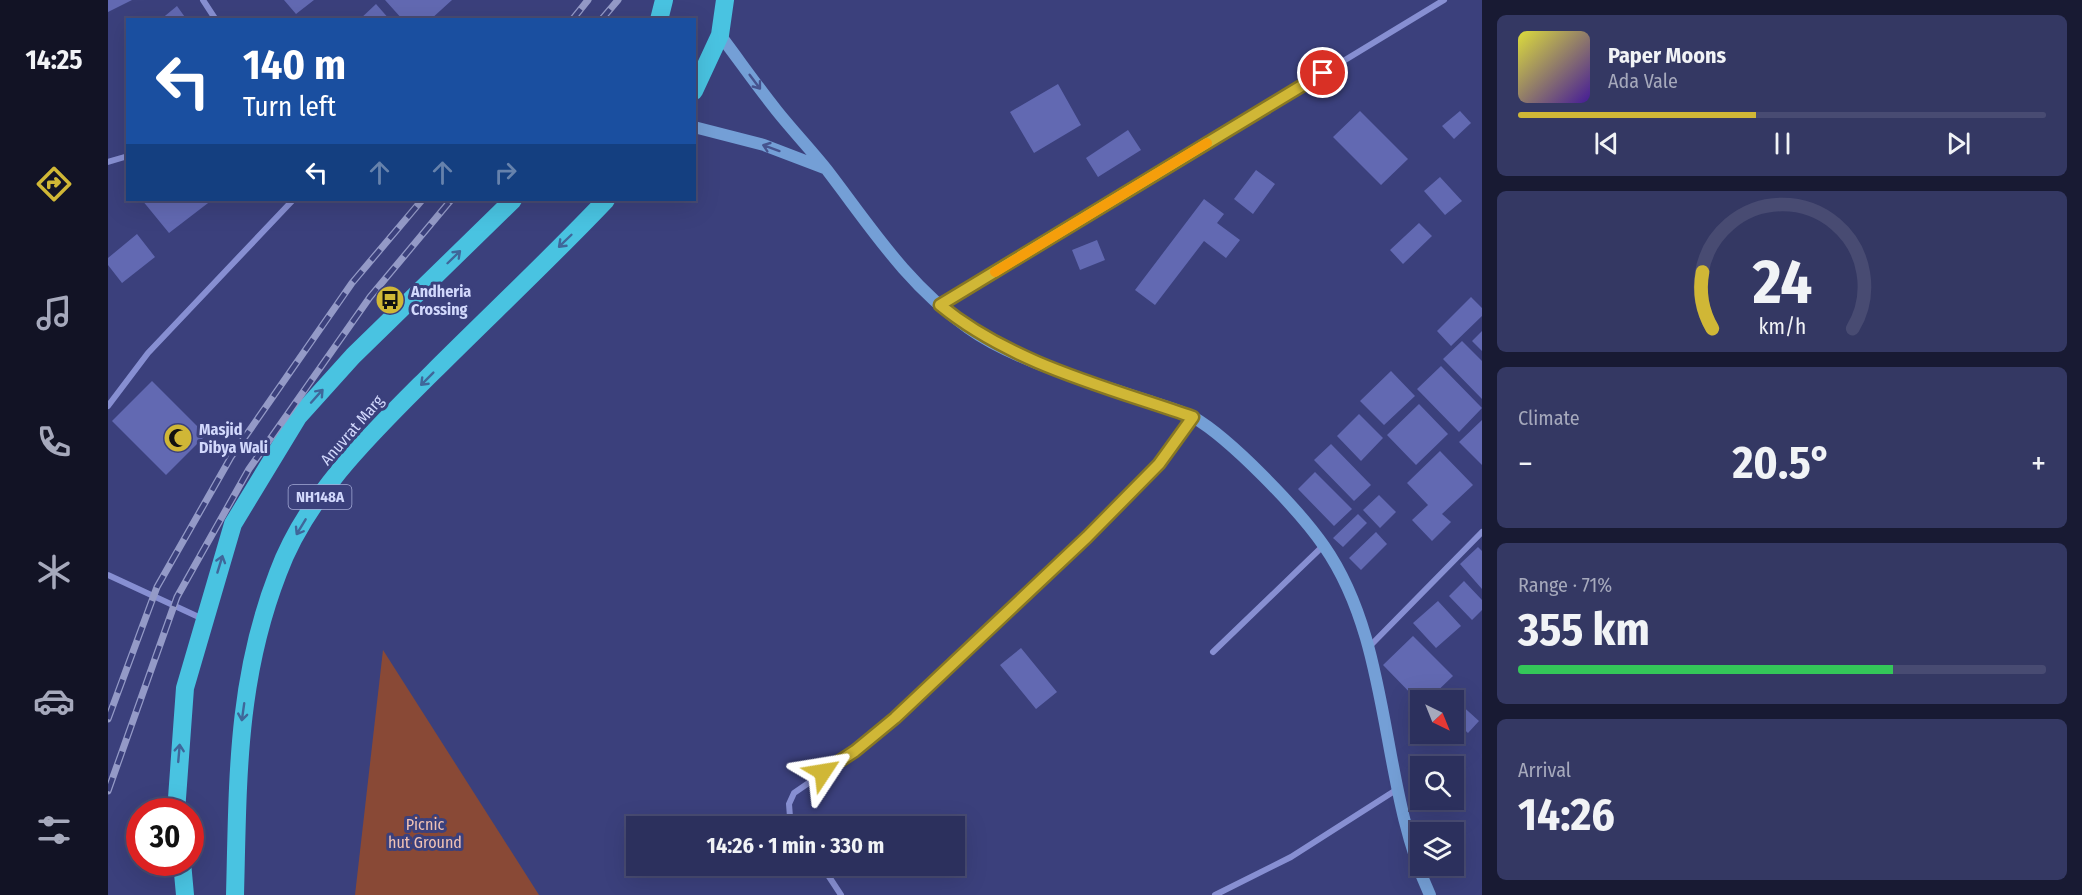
<!DOCTYPE html>
<html lang="en">
<head>
<meta charset="utf-8">
<style>
  body { margin:0; font-family:"Fira Sans Condensed",sans-serif; background:#343863; color:#f1f3f6; height:100vh; display:flex; flex-direction:column; font-size:22px; white-space:nowrap }
  * { box-sizing:border-box; margin:0 }
  p { font-size:20px; color:#a6a9bc }
  .icon { flex:none; width:33px; height:33px; fill:none; stroke:currentColor; stroke-width:2; stroke-linecap:round; stroke-linejoin:round }
  .map { position:relative; flex:1; overflow:hidden }
  .sheet { display:flex; flex-direction:column; gap:15px; padding:15px; background:#181a33; width:600px }
  .sheet>* { flex:none }
  .banner { position:absolute; left:18px; top:18px; width:570px; height:183px; border-radius:0px; box-shadow:0 6px 24px #0002,0 0 0 2px #484b72; background:#1a4fa0; color:#fff; overflow:hidden }
  .needle { width:39px; rotate:137deg }
  .fabs { position:absolute; left:1302px; top:690px; display:grid; gap:12px }
  .fabs a { display:grid; place-items:center; width:54px; height:54px; border-radius:0px; background:#2c305d; box-shadow:0 6px 24px #0002,0 0 0 2px #484b72; font-size:30px }
  .speed { position:absolute; left:18px; top:798px; display:flex; gap:12px; font-size:30px; font-weight:700; text-align:center }
  .speed>* { display:grid; place-content:center; width:78px; height:78px; border-radius:50%; background:#2c305d; box-shadow:0 6px 24px #0002,0 0 0 2px #484b72; line-height:1 }
  .speed .limit { border:9px solid #d22; background:#fff; color:#111 }
  .pin { position:absolute; display:grid; place-items:center; width:51px; height:51px; color:#fff; margin:-26px; border:3px solid #fff; border-radius:50%; box-shadow:0 2px 6px #0007 }
  .me { position:absolute; width:66px; margin:-33px; rotate:57deg; stroke-linejoin:round; filter:drop-shadow(0 0 4px #0008) }
  .turn { display:flex; align-items:center; gap:21px; height:126px; padding:0 18px; font-size:27px }
  .turn .icon { width:78px; height:78px; stroke-width:2.5 }
  .turn b { display:block; font-size:42px; line-height:51px }
  .lanes { display:flex; align-items:center; height:57px; padding:0 18px; background:#0003; justify-content:center; gap:30px; direction:ltr }
  .lanes .off { opacity:.35 }
  .big { font-size:45px; font-weight:700; line-height:1.1 }
  .sheet .card { flex:1; display:flex; flex-direction:column; justify-content:center; gap:9px; min-width:0; padding:0 21px; border-radius:9px; background:#343863 }
  .sheet .dial { align-items:center; gap:0 }
  .dial svg { height:156px; overflow:visible; fill:none; stroke:#484b72; stroke-width:7; stroke-linecap:round; text-anchor:middle }
  .dial text { fill:#f1f3f6; stroke:none }
  .song { display:flex; align-items:center; gap:18px }
  .cover { width:72px; height:72px; border-radius:9px; background:linear-gradient(135deg,hsl(60 70% 55%),hsl(260 70% 35%)) }
  .played { height:6px; border-radius:3px; background:linear-gradient(90deg,#d0b736 45%,#484b72 45%) }
  .keys { display:flex; justify-content:space-around; direction:ltr }
  .heat { display:flex; justify-content:space-between; align-items:center; font-size:33px; direction:ltr }
  .charge { height:9px; border-radius:4px; background:linear-gradient(90deg,#34c759 71%,#484b72 0) }
  .trip { position:absolute; left:518px; top:816px; width:339px; height:60px; border-radius:0px; background:#2c305d; box-shadow:0 6px 24px #0002,0 0 0 2px #484b72; font-weight:700; line-height:60px; text-align:center }
  main { display:flex; flex:1; min-height:0 }
  .tabs { display:flex; flex-direction:column; width:108px; justify-content:space-around; align-items:center; background:#121325; color:#a6a9bc }
  .tabs .icon { width:42px; height:42px }
  .tabs .active { color:#d0b736 }
  .tabs b { font-size:27px; color:#f1f3f6 }
  .map>svg:first-child { display:block }
</style>
</head>
<body>
<main>
<nav class="tabs">
<b>14:25</b>
<svg class="icon active" aria-label="directions" viewBox="0 0 24 24"><path d="M12 3l9 9-9 9-9-9zM9 14v-3h6M13 9l2 2-2 2"/></svg>
<svg class="icon" aria-label="music" viewBox="0 0 24 24"><path d="M9 18V5l10-2v13"/><circle cx="6" cy="18" r="3"/><circle cx="16" cy="16" r="3"/></svg>
<svg class="icon" aria-label="phone" viewBox="0 0 24 24"><path d="M5 4h4l2 5-3 2q2 4 5 5l2-3 5 2v4C11 20 4 13 5 4z"/></svg>
<svg class="icon" aria-label="climate" viewBox="0 0 24 24"><path d="M12 3v18M4 7l16 10M4 17L20 7"/></svg>
<svg class="icon" aria-label="car" viewBox="0 0 24 24"><path d="M5 17H2v-5l4-1 3-4h7l3 4 3 1v5h-3M9 17h6M6 11h13"/><circle cx="7" cy="17" r="2"/><circle cx="17" cy="17" r="2"/></svg>
<svg class="icon" aria-label="filters" viewBox="0 0 24 24"><path d="M4 7h16M4 17h16"/><circle cx="9" cy="7" r="2"/><circle cx="15" cy="17" r="2"/></svg>
</nav>
<div class="map">
<svg width="1374" height="895" viewBox="0 0 1374 895">
  <rect width="100%" height="100%" fill="#3b407c"/>
  <!-- green -->
  <path fill="#894936" d="M275,650L431,895H247Z"/>
  <!-- building -->
  <path fill="#6269b2" d="M0,0H24L0,12Z
    M176,0H206L188,14Z
    M277,0H344L322,20H295Z
    M268,4L282,20H251Z
    M69,6L79,20H52Z
    M950,84L973,125L926,153L902,112Z
    M1252,111L1300,159L1273,185L1225,137Z
    M1352,111L1363,123L1346,139L1334,126Z
    M1020,130L1033,150L990,177L978,158Z
    M1148,170L1167,184L1145,214L1126,199Z
    M1332,177L1354,201L1337,215L1316,191Z
    M1096,199L1116,214L1109,223L1132,240L1118,258L1096,241L1047,305L1027,290Z
    M34,200H104L61,233Z
    M1311,223L1324,236L1295,264L1282,250Z
    M29,234L47,257L14,283L0,265V258Z
    M989,240L997,260L972,270L964,250Z
    M1363,297L1374,308V316L1343,346L1329,331Z
    M1374,331V351L1364,341Z
    M1354,341L1374,361V399L1335,359Z
    M1333,366L1374,408L1351,432L1309,389Z
    M1283,371L1307,396L1276,425L1252,401Z
    M44,381L98,435L58,475L4,421Z
    M1311,404L1340,434L1308,465L1279,435Z
    M1251,414L1275,438L1253,461L1229,436Z
    M1374,420V465L1351,442Z
    M1223,444L1263,485L1246,501L1206,460Z
    M1332,451L1365,485L1334,514L1343,522L1324,541L1304,520L1320,505L1299,483Z
    M1207,472L1244,509L1226,526L1190,489Z
    M1271,495L1288,512L1272,528L1255,510Z
    M1250,514L1259,523L1235,547L1225,538Z
    M1268,532L1279,544L1253,570L1241,558Z
    M1370,547L1374,551V589L1352,564Z
    M1356,581L1374,600V610L1364,620L1341,596Z
    M1330,601L1353,626L1328,648L1305,623Z
    M1305,636L1345,676L1320,700H1312V703L1275,665Z
    M913,648L949,692L928,709L892,665Z
    M1350,702L1371,721L1360,733L1346,720V706Z"/>
  <g fill="none" stroke-linecap="round" stroke-linejoin="round">
    <!-- street -->
    <path stroke="#878fd2" stroke-width="6" d="M95,0L108,20
      M0,162L20,156
      M833,305L1336,0
      M0,406L40,353L185,200
      M0,575L95,619
      M1261,647L1374,532
      M1105,652L1215,546
      M689,826L682,817L681,804L686,793L747,751L828,680L979,537L1051,464L1085,417
      M714,866L733,895
      M1107,895L1183,857L1288,790"/>
    <!-- secondary -->
    <path stroke="#749fd6" stroke-width="12" d="M612,35C631,60 649,86 669,111C685,131 703,150 719,170C765,230 797,282 860,328C907,362 986,382 1041,401C1055,406 1072,410 1085,417C1123,439 1191,510 1216,546C1285,645 1271,785 1322,895
      M586,127L656,145L716,168"/>
    <!-- highway -->
    <path stroke="#49c3e1" stroke-width="18" d="M551,20L556,0
      M586,91L612,35L617,0
      M68,812L77,688L125,524L190,417L245,356L405,200
      M74,862L77,895
      M127,895C130,781 128,681 170,573C199,494 266,431 324,373C382,315 442,259 498,200"/>
    <!-- rail casing -->
    <g stroke="#949ac7" stroke-width="7">
      <path id="rail" d="M464,20L480,0
        M493,20L510,0
        M0,719L49,587L123,457L244,283L314,200
        M0,791L69,597L141,469L262,297L343,200"/>
    </g>
    <!-- rail -->
    <use href="#rail" stroke="#3b407c" stroke-width="4.5" stroke-dasharray="14" stroke-linecap="butt"/>
  </g>
  <!-- one-way arrows -->
  <defs><path id="oneway-shaft" d="M-6 0H5M1.5-3L5.5 0L1.5 3" fill="none" stroke-width="1.6" stroke-linecap="round" stroke-linejoin="round" transform="scale(1.5)"/></defs>
  <g stroke="#46538e">
    <use href="#oneway-shaft" transform="translate(647 82) rotate(53)"/>
    <use href="#oneway-shaft" transform="translate(663 148) rotate(-160)"/>
  </g>
  <g stroke="#3f679a">
    <use href="#oneway-shaft" transform="translate(457 241) rotate(136)"/>
    <use href="#oneway-shaft" transform="translate(346 257) rotate(-44)"/>
    <use href="#oneway-shaft" transform="translate(319 379) rotate(135)"/>
    <use href="#oneway-shaft" transform="translate(209 396) rotate(-48)"/>
    <use href="#oneway-shaft" transform="translate(193 527) rotate(121)"/>
    <use href="#oneway-shaft" transform="translate(112 564) rotate(-73)"/>
    <use href="#oneway-shaft" transform="translate(135 712) rotate(98)"/>
    <use href="#oneway-shaft" transform="translate(71 753) rotate(-85)"/>
  </g>
  <g fill="none" stroke-linecap="round" stroke-linejoin="round">
    <!-- route casing -->
    <g stroke="#877723" stroke-width="15">
      <path id="route" d="M715,772L747,751L787,718L979,537L1051,464L1085,417C999,387 904,364 832,305L1215,73"/>
    </g>
    <!-- route -->
    <use href="#route" stroke="#d0b736" stroke-width="10"/>
    <!-- slow -->
    <path stroke="#f59e0b" stroke-width="10" d="M887,272L1099,143"/>
  </g>
  <!-- icons -->
  <defs>
    <g id="bus-disc" transform="scale(1.5)"><circle r="9.5" fill="#d0b736" stroke="#3b407c"/><path d="M-5-6H5V4H4V6H2V4H-2V6H-4V4H-5ZM-3.5-4V0h7V-4ZM-3.5 1.2v1.5H-2V1.2ZM2 1.2v1.5H3.5V1.2Z" fill="#111"/></g>
    <g id="mosque-disc" transform="scale(1.5)"><circle r="9.5" fill="#d0b736" stroke="#3b407c"/><path d="M3.5-4.9A6 6 0 1 0 3.5 4.9A5 5 0 1 1 3.5-4.9Z" fill="#111"/></g>
  </defs>
  <g fill-rule="evenodd">
    <use href="#bus-disc" x="282" y="300"/>
    <use href="#mosque-disc" x="70" y="438"/>
  </g>
  <g text-anchor="middle" dominant-baseline="central" stroke-width="6" stroke-linejoin="round" paint-order="stroke">
    <!-- shield labels -->
    <rect fill="#3b407c" stroke="#a5aad6" stroke-width="1.5" x="180.5" y="485" width="63" height="24" rx="4.5"/>
    <g font-size="15" font-weight="bold" fill="#d2d8fc">
      <text x="212" y="497">NH148A</text>
    </g>
    <!-- poi labels -->
    <g font-size="16" font-weight="bold" fill="#d2d8fc" stroke="#3b407c" text-anchor="start">
      <text x="303" y="291">Andheria<tspan x="303" dy="18">Crossing</tspan></text>
      <text x="91" y="429">Masjid<tspan x="91" dy="18">Dibya Wali</tspan></text>
    </g>
    <!-- street labels -->
    <g font-size="16" fill="#d2d8fc" stroke="#3b407c">
      <text transform="translate(244 430) rotate(-49)">Anuvrat Marg</text>
    </g>
    <!-- park labels -->
    <g font-size="16" fill="#f1c2b4" stroke="#3b407c">
      <text x="317" y="824">Picnic<tspan x="317" dy="18">hut Ground</tspan></text>
    </g>
  </g>
</svg>
<div class="fabs">
<a><svg class="needle" viewBox="-14 -14 28 28"><path d="M0-13l5 13h-10z" fill="#e53935"/><path d="M0 13l5-13h-10z" fill="#a6a9bc"/></svg></a>
<a><svg class="icon" aria-label="search" viewBox="0 0 24 24"><circle cx="10" cy="10" r="6"/><path d="M15 15l6 6"/></svg></a>
<a><svg class="icon" aria-label="layers" viewBox="0 0 24 24"><path d="M12 4l9 5-9 5-9-5zM3 14l9 5 9-5"/></svg></a>
</div>
<div class="speed"><div class="limit">30</div></div>
<div class="pin" style="left:1215px;top:73px;background:#d93025"><svg class="icon" aria-label="arrive" viewBox="0 0 24 24"><path d="M6 21V4h12l-3 4 3 4H6"/></svg></div>
<svg class="me" style="left:715px;top:772px" viewBox="-20 -20 40 40"><path d="M0-17L14 15 0 8-14 15z" fill="#d0b736" stroke="#fff" stroke-width="4"/></svg>
<div class="trip">14:26 · 1 min · 330 m</div>
<div class="banner">
<div class="turn"><svg class="icon" aria-label="left" viewBox="0 0 24 24"><path d="M17 20v-9H6M10 6l-5 5 5 5"/></svg><div><b>140 m</b>Turn left</div></div>
<div class="lanes"><svg class="icon" aria-label="left" viewBox="0 0 24 24"><path d="M17 20v-9H6M10 6l-5 5 5 5"/></svg><svg class="icon off" aria-label="ahead" viewBox="0 0 24 24"><path d="M12 20V5M6 11l6-6 6 6"/></svg><svg class="icon off" aria-label="ahead" viewBox="0 0 24 24"><path d="M12 20V5M6 11l6-6 6 6"/></svg><svg class="icon off" aria-label="right" viewBox="0 0 24 24"><path d="M7 20v-9h11M14 6l5 5-5 5"/></svg></div>
</div>
</div>
<section class="sheet">
<div class="card">
<div class="song"><i class="cover"></i><div><b>Paper Moons</b><p>Ada Vale</p></div></div>
<div class="played"></div>
<div class="keys"><svg class="icon" aria-label="previous" viewBox="0 0 24 24"><path d="M18 5L8 12l10 7zM5 5v14"/></svg><svg class="icon" aria-label="pause" viewBox="0 0 24 24"><path d="M8 5v14M16 5v14"/></svg><svg class="icon" aria-label="next" viewBox="0 0 24 24"><path d="M6 5l10 7-10 7zM19 5v14"/></svg></div>
</div>
<div class="card dial"><svg viewBox="0 0 100 80">
<path d="M14 69A42 42 0 1 1 86 69"/>
<path d="M14 69A42 42 0 0 1 9 40" stroke="#d0b736"/>
<text x="50" y="56" font-size="32" font-weight="700">24</text>
<text x="50" y="72" font-size="11">km/h</text>
</svg></div>
<div class="card"><p>Climate</p>
<div class="heat"><a>−</a><b class="big">20.5°</b><a>+</a></div>
</div>
<div class="card"><p>Range · 71%</p><b class="big">355 km</b><div class="charge"></div></div>
<div class="card"><p>Arrival</p><b class="big">14:26</b></div>
</section>
</main>
</body>
</html>
